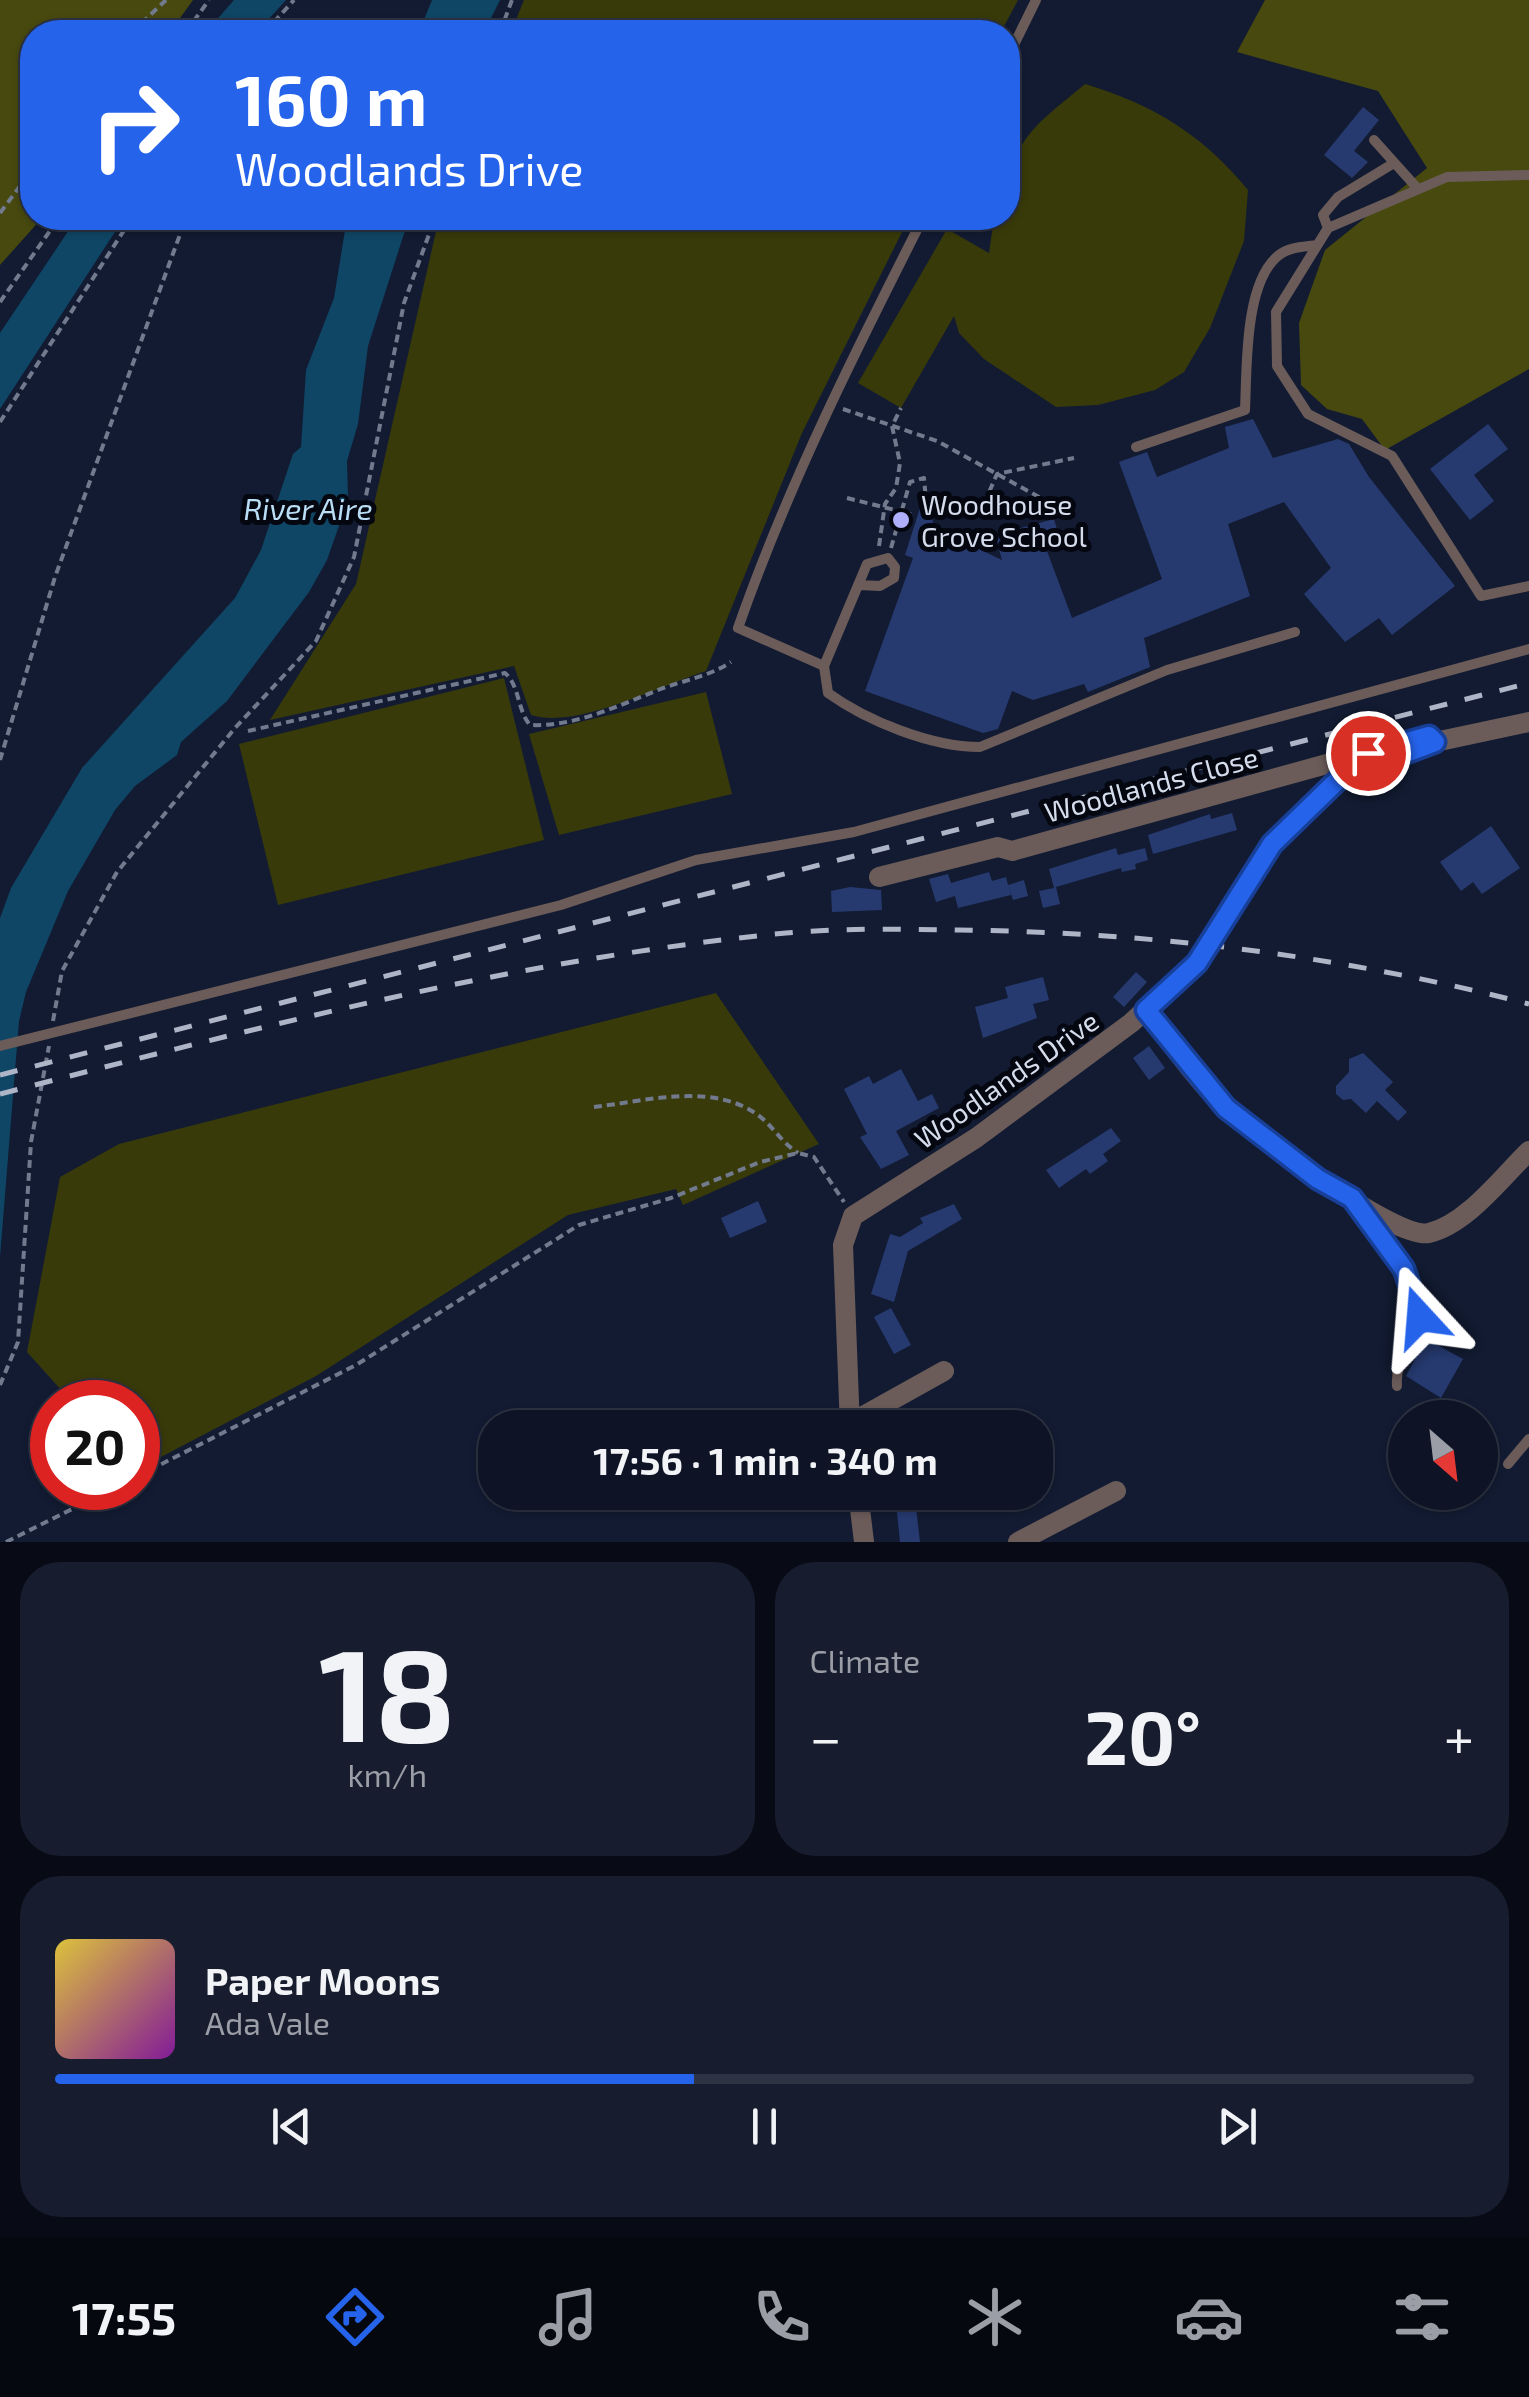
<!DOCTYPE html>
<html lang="en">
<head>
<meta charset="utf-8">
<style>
  body { margin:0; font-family:"Exo 2",sans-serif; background:#171d2e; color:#f1f3f6; height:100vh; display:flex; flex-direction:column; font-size:38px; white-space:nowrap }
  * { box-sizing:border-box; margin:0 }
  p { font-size:32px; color:#9b9ea7 }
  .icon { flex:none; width:55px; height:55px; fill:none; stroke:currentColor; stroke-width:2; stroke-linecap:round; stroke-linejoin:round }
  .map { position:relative; height:1542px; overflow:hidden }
  .details { display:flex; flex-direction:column; gap:20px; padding:20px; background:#080b15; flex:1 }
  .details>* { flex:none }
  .top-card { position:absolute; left:20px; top:20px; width:1000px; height:210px; border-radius:40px; box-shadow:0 2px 8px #0004,0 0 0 2px #2e3343; background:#2563eb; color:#fff; overflow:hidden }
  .needle { width:65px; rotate:152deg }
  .tools { position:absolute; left:1388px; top:1400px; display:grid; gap:20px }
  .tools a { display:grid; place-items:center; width:110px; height:110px; border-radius:50%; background:#0e1426; box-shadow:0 2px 8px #0004,0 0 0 2px #2e3343; font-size:50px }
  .speed { position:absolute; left:30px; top:1380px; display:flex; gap:20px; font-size:50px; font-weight:700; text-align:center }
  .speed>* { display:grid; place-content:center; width:130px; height:130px; border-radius:50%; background:#0e1426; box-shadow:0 2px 8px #0004,0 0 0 2px #2e3343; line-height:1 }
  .speed .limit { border:15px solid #d22; background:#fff; color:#111 }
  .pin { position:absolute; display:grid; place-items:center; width:85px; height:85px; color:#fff; margin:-42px; border:5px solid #fff; border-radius:50%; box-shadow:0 2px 10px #0007 }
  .me { position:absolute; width:110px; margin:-55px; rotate:341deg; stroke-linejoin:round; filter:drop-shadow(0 0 8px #0008) }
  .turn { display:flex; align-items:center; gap:35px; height:210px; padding:0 50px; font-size:45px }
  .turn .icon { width:130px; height:130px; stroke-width:2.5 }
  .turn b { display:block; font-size:70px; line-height:85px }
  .big { font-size:75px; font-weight:700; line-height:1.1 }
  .details .tile { flex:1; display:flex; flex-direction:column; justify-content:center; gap:15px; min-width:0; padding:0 35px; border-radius:40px; background:#171d2e }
  .details .dial { align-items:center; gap:0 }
  .dial b { font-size:130px; line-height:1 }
  .song { display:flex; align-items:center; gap:30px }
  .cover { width:120px; height:120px; border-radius:15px; background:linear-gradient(135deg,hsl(50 70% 55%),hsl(290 70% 35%)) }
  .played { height:10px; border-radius:5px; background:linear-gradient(90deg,#2563eb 45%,#2e3343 45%) }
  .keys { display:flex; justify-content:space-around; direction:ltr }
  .heat { display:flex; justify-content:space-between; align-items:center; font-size:55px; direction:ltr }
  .details .tiles { flex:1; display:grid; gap:20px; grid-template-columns:1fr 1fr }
  .tile:last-child { grid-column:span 2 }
  .trip { position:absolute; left:478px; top:1410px; width:575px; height:100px; border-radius:40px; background:#0e1426; box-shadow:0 2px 8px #0004,0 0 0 2px #2e3343; font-weight:700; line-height:100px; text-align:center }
  .tab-bar { display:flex; height:160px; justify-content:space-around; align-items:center; background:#06080f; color:#9b9ea7 }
  .tab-bar .icon { width:70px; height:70px }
  .tab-bar .active { color:#2563eb }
  .tab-bar b { font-size:45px; color:#f1f3f6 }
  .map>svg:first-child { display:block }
</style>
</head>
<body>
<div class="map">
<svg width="1529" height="1542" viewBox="0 0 1529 1542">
  <rect width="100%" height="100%" fill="#121b32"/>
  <!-- green -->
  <path fill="#393a0a" d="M524,0H1018L1001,32H511Z
    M1085,84C1154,105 1202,134 1248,190L1244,241L1210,328L1184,372L1155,390L1098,405L1056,407L984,359L959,333L954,316L901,408L858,383L947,229L989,253L994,218H1008C1008,140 1030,130 1085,84Z
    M439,218H909L802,433L706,671C661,685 576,730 531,715L514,666L270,720L356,584Z
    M504,678L544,840L278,905L239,744Z
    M706,692L732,794L559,835L529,734Z
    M716,993L819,1144L683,1205L676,1189L568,1215L316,1376L138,1469V1402H72L27,1352L60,1177L119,1144Z"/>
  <!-- forest -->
  <path fill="#47490f" d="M0,0H193L170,32H32V218H42L0,265Z
    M1265,0H1529V369L1385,450L1362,419L1327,409L1301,385L1299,323L1325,250L1427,168L1378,91L1237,52Z"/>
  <!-- water -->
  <path fill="#0f4665" d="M234,0H286L257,32H206Z
    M432,0H500L484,32H419Z
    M77,218H124L0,409V333Z
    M347,218H409L368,346L358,424L347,461L348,500L327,560L309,592L227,701L181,742L177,755L135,786L115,810L68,891L26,992L19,1021L0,1257V918L11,888L82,768L235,598L261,550L293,454L301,447L306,370L334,298Z"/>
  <!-- building -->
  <path fill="#263a70" d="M1363,107L1379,120L1354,151L1368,162L1352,178L1324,155Z
    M1253,419L1273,458L1338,439L1349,444L1369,477L1455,586L1392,635L1379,618L1345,642L1304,594L1331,568L1284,502L1228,524L1250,596L1144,638L1150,667L1088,692L1084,684L1033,700L1012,691L998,729L983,733L865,691L913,558L905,555L920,508L932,509L933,527L1002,560L995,535L1054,519L1062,547L1047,551L1072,618L1162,579L1119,462L1147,452L1157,477L1229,448L1225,427Z
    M1488,424L1508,449L1474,475L1494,501L1470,520L1430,469Z
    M1232,813L1237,830L1153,854L1148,835L1210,814L1211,819Z
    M1491,826L1520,868L1482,894L1473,882L1461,891L1440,862Z
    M1116,848L1118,855L1145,848L1148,860L1135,864L1136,869L1122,872L1121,868L1056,887L1060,904L1043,908L1039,891L1054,888L1049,869Z
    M989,872L992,881L1006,877L1008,885L1024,880L1028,896L1013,900L1009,888L1011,895L958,908L955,896L936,902L929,879L948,874L951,883Z
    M850,887L881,890L882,910L832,912L831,891Z
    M1136,972L1147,982L1124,1007L1113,997Z
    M1043,977L1049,1000L1033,1004L1037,1018L983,1038L975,1007L1008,998L1005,987Z
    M1149,1046L1165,1068L1149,1080L1133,1058Z
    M1363,1053L1393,1082L1385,1090L1407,1112L1398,1121L1377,1101L1366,1113L1351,1099L1343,1100L1336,1094V1086L1349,1072V1059Z
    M901,1069L918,1101L932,1094L939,1108L896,1131L909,1155L881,1169L860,1137L867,1134L844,1089L869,1076L873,1084Z
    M1111,1128L1121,1141L1103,1154L1108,1161L1090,1174L1086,1169L1059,1188L1046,1170Z
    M758,1201L767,1222L730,1238L721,1218Z
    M954,1204L962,1219L908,1251L894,1302L871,1294L890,1234L900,1237L923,1223L920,1218Z
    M891,1308L911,1345L894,1354L874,1317Z
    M1426,1339L1463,1359L1441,1398L1406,1376Z
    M915,1499L920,1542H900L896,1502Z"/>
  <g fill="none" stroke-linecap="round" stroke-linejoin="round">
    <!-- path -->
    <path stroke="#727a8e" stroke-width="4" stroke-dasharray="8 5" stroke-linecap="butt" d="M132,32L166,0
      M186,32L209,0
      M265,32L294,0
      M500,32L512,0
      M0,213L32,170
      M0,302L59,218
      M843,409L937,441L1048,502
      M0,422L132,218
      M847,498L911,514
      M979,515L997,474L1074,458
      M879,546L885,504L896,488L900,463L892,426L901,408
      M891,548L910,482L924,478L926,501L968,517L1051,504
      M248,731L505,673C520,686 517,710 530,725C574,727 618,706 658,690C684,680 708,677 731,662
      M0,760L55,577L186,218
      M53,1021L62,971L117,872L235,728L316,641L354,557L404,303L435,218
      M594,1107C646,1101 712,1082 758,1115C773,1126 781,1142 798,1153
      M0,1385L18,1342L31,1142L49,1046
      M138,1476L356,1365L579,1225L671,1198L760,1162L798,1153L814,1157L844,1202
      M6,1542L114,1488"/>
    <!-- lane -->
    <path stroke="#6b5c59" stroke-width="10" d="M1008,57L1036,0
      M1374,140L1418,189
      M1529,175L1447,177L1328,228L1276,312L1277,366L1308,414L1392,456L1481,596L1529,586
      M923,218C855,352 788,485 738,628L824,666L828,693C867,721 931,747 980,747L1167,670L1295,632
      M1328,228L1323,215L1338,197L1394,163
      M1136,447L1245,410C1247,369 1244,282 1279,255C1289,247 1304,247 1317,245
      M824,666L867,564L888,558L895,567L894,578L880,586L859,585
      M0,1046L561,905L696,860L854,832L1529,649
      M1362,1211C1380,1234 1427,1290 1419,1320C1412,1345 1395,1359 1397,1386
      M1508,1464L1529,1439"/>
    <!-- street -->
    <path stroke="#6b5c59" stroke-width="20" d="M879,877L998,847L1012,851L1392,746
      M1146,1010C1170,1042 1194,1077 1223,1105C1251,1132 1396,1241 1429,1233C1467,1224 1502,1177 1529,1151
      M849,1424L944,1371
      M850,1428L843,1245L853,1216L976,1138L1131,1023L1197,963L1272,844L1341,778L1435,742L1529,722
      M858,1492L864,1542
      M1018,1542L1116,1491"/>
    <!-- rail -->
    <path stroke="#aeb5c7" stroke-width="5" stroke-dasharray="18 18" stroke-linecap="butt" d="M0,1075L1529,683
      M0,1094C260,1027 517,959 786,933C843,928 901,929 958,930C1150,932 1343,956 1529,1004"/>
  </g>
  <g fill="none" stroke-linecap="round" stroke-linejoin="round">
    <!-- route casing -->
    <g stroke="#184099" stroke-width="25">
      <path id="route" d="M1368,753L1429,736L1435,742L1340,778L1272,844L1197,963L1146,1010L1226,1108L1318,1179L1352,1198L1404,1269L1420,1317"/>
    </g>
    <!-- route -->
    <use href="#route" stroke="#2563eb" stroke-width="18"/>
  </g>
  <!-- markers -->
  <circle fill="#aeaefb" stroke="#040710" stroke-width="4" cx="901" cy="520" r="10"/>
  <g text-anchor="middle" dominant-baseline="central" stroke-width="10" stroke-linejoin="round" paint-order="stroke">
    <!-- poi labels -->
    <g font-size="28" fill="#d5dcec" stroke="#040710" text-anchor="start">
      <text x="921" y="504">Woodhouse<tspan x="921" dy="32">Grove School</tspan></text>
    </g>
    <!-- street labels -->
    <g font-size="28" fill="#d5dcec" stroke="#040710">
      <text transform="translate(1151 784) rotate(-15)">Woodlands Close</text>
      <text transform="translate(1006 1079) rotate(-35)">Woodlands Drive</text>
    </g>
    <!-- water labels -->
    <g font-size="30" font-style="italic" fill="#bbdef7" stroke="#040710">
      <text x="308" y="508">River Aire</text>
    </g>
  </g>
</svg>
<div class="tools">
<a><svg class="needle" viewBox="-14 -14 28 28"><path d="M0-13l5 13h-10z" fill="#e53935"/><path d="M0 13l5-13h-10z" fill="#9b9ea7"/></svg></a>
</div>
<div class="speed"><div class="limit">20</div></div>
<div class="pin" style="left:1368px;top:753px;background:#d93025"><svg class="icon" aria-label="arrive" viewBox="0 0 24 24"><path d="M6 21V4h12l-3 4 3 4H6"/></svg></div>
<svg class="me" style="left:1420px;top:1317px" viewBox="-20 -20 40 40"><path d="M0-17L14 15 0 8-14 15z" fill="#2563eb" stroke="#fff" stroke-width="4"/></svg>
<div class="trip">17:56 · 1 min · 340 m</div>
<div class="top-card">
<div class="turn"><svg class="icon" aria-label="right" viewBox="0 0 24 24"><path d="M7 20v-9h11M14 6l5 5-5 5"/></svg><div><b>160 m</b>Woodlands Drive</div></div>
</div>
</div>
<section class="details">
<div class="tiles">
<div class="tile dial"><b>18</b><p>km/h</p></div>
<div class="tile"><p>Climate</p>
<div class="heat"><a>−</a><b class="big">20°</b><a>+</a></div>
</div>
<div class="tile">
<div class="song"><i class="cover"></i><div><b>Paper Moons</b><p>Ada Vale</p></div></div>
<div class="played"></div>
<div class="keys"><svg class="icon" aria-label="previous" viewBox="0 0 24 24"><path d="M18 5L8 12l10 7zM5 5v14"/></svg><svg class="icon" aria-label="pause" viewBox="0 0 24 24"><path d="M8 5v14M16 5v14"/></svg><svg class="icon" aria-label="next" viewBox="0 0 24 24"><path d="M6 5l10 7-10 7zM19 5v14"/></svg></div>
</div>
</div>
</section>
<nav class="tab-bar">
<b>17:55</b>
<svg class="icon active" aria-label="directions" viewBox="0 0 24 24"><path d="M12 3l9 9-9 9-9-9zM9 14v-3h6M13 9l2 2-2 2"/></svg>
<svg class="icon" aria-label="music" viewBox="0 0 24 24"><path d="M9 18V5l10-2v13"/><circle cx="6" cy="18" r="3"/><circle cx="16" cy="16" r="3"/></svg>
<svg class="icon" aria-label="phone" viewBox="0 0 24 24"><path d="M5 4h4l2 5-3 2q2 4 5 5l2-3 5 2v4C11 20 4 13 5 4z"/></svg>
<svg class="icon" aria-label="climate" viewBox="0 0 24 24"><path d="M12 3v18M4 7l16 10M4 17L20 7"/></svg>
<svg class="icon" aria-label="car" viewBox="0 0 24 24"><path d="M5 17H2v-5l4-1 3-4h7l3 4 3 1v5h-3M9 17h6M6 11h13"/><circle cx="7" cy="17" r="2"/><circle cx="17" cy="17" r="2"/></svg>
<svg class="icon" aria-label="filters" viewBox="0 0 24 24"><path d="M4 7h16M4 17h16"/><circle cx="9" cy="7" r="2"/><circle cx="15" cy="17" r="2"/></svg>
</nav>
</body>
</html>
